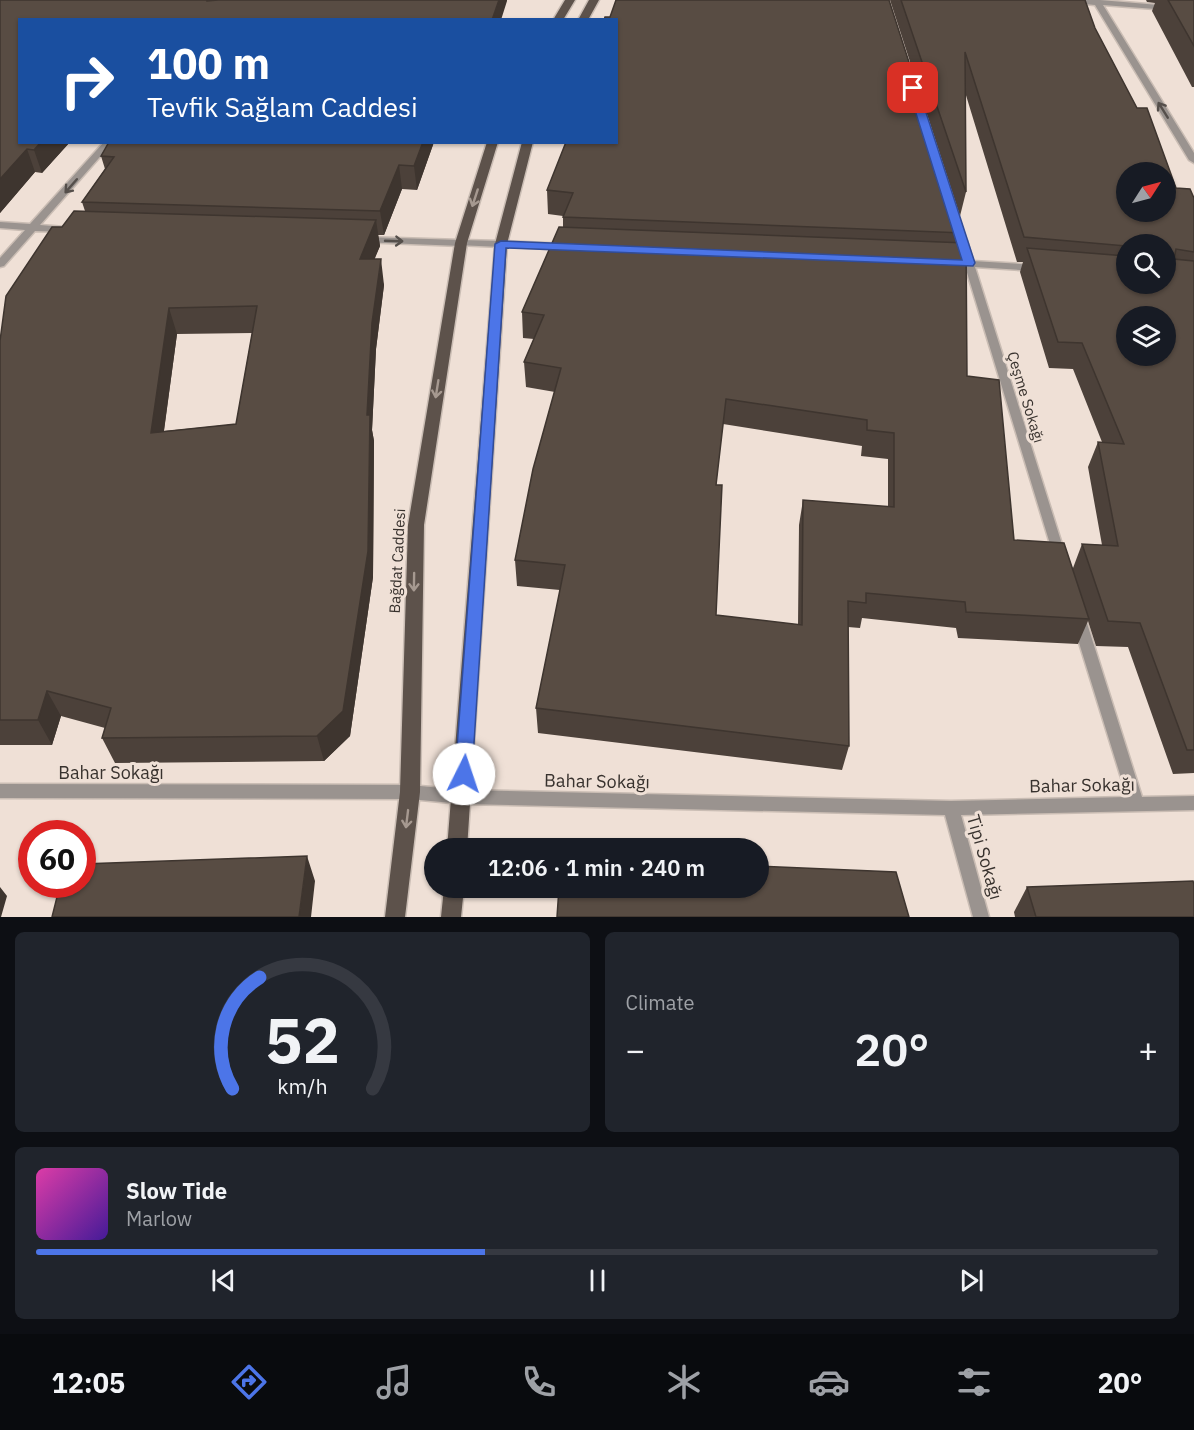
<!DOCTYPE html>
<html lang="en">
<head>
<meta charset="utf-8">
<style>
  body { margin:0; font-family:"IBM Plex Sans",sans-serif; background:#20242c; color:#f1f3f6; height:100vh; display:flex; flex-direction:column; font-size:22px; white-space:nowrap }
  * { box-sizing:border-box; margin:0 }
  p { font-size:20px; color:#9ea1a6 }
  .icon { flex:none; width:33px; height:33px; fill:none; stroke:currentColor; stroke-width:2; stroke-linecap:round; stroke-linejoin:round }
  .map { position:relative; height:917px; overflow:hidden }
  .details { display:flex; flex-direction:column; gap:15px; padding:15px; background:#0d0f14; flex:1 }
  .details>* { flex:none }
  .hud { position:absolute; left:18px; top:18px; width:600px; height:126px; border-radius:0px; box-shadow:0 2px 4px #0004; background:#1a4fa0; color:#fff; overflow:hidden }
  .needle { width:39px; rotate:54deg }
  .controls { position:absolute; left:1116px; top:162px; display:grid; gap:12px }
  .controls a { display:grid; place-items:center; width:60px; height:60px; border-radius:50%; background:#171b24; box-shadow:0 2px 4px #0004; font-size:30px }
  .speed { position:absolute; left:18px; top:820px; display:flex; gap:12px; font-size:30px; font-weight:700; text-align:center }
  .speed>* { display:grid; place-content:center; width:78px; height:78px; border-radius:50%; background:#171b24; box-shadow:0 2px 4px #0004; line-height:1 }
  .speed .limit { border:9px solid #d22; background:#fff; color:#111 }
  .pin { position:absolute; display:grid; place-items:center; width:51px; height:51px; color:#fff; margin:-26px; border-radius:12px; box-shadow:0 3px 9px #0006 }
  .me { position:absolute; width:66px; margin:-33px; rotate:4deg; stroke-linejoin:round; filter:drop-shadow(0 0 4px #0008) }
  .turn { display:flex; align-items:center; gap:21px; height:126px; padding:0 30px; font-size:27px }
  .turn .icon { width:78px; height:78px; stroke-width:2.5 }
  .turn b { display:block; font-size:42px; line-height:51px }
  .big { font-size:45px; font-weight:600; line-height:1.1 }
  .details .tile { flex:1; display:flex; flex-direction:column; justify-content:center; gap:9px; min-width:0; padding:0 21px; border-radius:9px; background:#20242c }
  .details .dial { align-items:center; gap:0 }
  .dial svg { height:156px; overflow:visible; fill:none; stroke:#363941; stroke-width:7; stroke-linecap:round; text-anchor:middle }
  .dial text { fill:#f1f3f6; stroke:none }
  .song { display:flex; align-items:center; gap:18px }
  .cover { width:72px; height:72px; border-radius:9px; background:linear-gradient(135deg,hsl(320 70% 55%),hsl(260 70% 35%)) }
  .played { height:6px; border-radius:3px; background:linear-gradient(90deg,#4c75e8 40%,#363941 40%) }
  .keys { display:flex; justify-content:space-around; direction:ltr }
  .heat { display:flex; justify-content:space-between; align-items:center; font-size:33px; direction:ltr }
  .details .tiles { flex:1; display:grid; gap:15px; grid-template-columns:1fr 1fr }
  .tile:last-child { grid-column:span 2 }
  .trip { position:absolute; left:424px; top:838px; width:345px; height:60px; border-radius:30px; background:#171b24; box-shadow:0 2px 4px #0004; font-weight:600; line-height:60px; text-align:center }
  .menu { display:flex; height:96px; justify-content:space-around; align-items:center; background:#090b0e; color:#9ea1a6 }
  .menu .icon { width:42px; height:42px }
  .menu .current { color:#4c75e8 }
  .menu b { font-size:27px; color:#f1f3f6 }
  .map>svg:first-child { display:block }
</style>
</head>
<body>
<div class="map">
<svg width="1194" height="917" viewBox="0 0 1194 917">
  <rect width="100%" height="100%" fill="#efe0d6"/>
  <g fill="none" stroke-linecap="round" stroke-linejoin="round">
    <!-- minor casing -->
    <g stroke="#cabdb4" stroke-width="3">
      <path id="minor" d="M1060,0H1100L1194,8V12L1103,5L1194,153V163L1189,160L1095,5L1064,2Z
        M104,142H113L40,225L65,227L68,228V232L35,231L4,266L0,267V258L25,230L0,228V222L30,224Z
        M364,237L461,240L466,243L461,246L361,242V238Z
        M962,238L967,241L973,261L1036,265L1041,268L1036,271L975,267L1066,557L1065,560H1055L1054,557L965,266L959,263L963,260L957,241Z
        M501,241L566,244L571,247L566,250L497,246L496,244Z
        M1078,612L1083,613L1085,617L1142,797L1194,796V810L961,815L989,917H973L945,815L462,804L410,799L0,798V784L410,785L462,790L951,801L1127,797L1071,617L1073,613Z"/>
    </g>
    <!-- tertiary casing -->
    <g stroke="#cabdb4" stroke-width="3">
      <path id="tertiary" d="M461,240L501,241L506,244L501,247L457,245L456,243Z"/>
    </g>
    <!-- primary casing -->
    <g stroke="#cabdb4" stroke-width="3">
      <path id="primary" d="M565,0H575L563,20H553Z
        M589,0H599L588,20H578Z
        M487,142H498L467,243L424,525L420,792L405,917H385L400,792L408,525L455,243Z
        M522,142H533L507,244L467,849H447L495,244Z
        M444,888H464L461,917H441Z"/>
    </g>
    <!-- minor -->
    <use href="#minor" fill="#9a938f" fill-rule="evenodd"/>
    <!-- tertiary -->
    <use href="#tertiary" fill="#9a938f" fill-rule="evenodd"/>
    <!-- primary -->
    <use href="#primary" fill="#5d524b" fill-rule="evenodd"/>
  </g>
  <!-- wall -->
  <path fill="#4c413a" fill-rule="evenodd" d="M0,0H507V1L20,20L70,142L42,173L35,172L0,213Z
    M890,0H1085L1095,28L1176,188L1194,198V773L1173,774L1128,647L1096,646L1088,621L1078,644L958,638L956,628L862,618L860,628L848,627L849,746L842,770L538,733L536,708L560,590L517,586L515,560L555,392L526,387L524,362L534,339L523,338L522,312L563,227V216L548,214L547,190L565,146V142H616L964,233L962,243L967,376L1014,540L1073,568L1082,544L1102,545L1088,467L1098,442H1102L1073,369L1049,368L1020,272L1023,262H1017L965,92L966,192L960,216ZM1126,244H1166L1126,284ZM723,424L862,446L861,456L888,459V507L803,500L799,525L798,625L716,615V485Z
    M1146,0H1194V87H1192L1152,11L1155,3L1147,2Z
    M109,142H434L417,190L402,189L384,235H378L380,246L374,259L384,285L376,349L372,430L374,441L373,577L350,736L324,761L115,763L102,738L105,728L61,716L52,745H0V341L85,211L82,202L105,169L101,156ZM252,333L236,424L164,431L177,334Z
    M1027,887L1194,917H1015L1014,912Z"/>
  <!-- shaded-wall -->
  <path fill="#3e352f" d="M499,0H507V1L501,20H492Z
    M41,142H70L42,173L34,150Z
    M423,142H434L417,190L414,166Z
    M27,149L35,172L0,213V179Z
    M399,165L402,189L384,235L380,211Z
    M376,220L380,246L364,285L360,259Z
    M381,259L384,285L376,349L372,430L374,441L373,577L350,736L324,761L317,736L367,415L372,323Z
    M169,308L177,334L160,459L151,433Z
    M47,691L61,716L52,745L38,720Z
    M307,856L315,881L311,917H299Z
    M0,887L7,896L1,917H0Z"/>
  <!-- building -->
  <path fill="#584c43" stroke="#3e352f" stroke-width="1.5" fill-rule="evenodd" d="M0,0H207V1L218,0H499L492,20H20V142H41L34,150L27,149L0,179Z
    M616,0H889L964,233L563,217L573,193L547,190L566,142H616V20H604L605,17H610Z
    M901,0H1085L1095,28L1137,108H1147L1176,188L1190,189L1194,198V252L1176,249L1174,259L1194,261V750H1187L1140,623L1108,621L1082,544L1118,546L1098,442L1124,444L1082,343L1058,342L1027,248L1126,256V284H1166V244H1126V246L1024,237L965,52L966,192ZM1126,172H1166V212H1126ZM1126,316H1166V356H1126Z
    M1168,0H1194V46Z
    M109,142H423L414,166L399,165L380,211L82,202L114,157L101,156Z
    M74,211L376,220L360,259H381L372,323L367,415H370L368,551L343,711L317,736L102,738L111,708L47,691L38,720H0V341L6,296L52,227H62ZM257,306L236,424L151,433L169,308Z
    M559,227L966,243L967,376L999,380L1014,540L1064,543L1089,619L966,612L965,602L866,593V603L848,601L849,746L536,708L565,565L515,560L533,469L561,368L524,362L544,315L522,312ZM726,399L867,420V430L894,433V507L803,500L802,625L716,615L722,485H716Z
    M307,856L299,917H52L60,885H82V864Z
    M759,866L896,872L909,917H557L559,888H759Z
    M1193,881L1194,884V917H1036L1027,887Z"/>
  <!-- one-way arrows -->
  <defs><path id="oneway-shaft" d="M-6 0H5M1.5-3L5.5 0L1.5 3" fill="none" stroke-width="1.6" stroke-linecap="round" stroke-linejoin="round" transform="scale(1.5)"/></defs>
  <g stroke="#554f4b">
    <use href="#oneway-shaft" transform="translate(1163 110) rotate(-122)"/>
    <use href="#oneway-shaft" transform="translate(71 186) rotate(131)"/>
    <use href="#oneway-shaft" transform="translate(394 241) rotate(2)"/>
  </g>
  <g stroke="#a69990">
    <use href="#oneway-shaft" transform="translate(475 198) rotate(108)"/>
    <use href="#oneway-shaft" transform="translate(437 389) rotate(99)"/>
    <use href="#oneway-shaft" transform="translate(414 582) rotate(91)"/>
    <use href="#oneway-shaft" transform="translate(407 819) rotate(97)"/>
  </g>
  <!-- route -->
  <path fill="#4c75e8" stroke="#314c97" stroke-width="1.5" d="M913,85L918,88L975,263L973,266L506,248L472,774L470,780L464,782L458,780L455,774L495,244L501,241L962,260L908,88Z"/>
  <g text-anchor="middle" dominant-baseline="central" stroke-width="6" stroke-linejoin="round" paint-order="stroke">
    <!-- street labels -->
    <g font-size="15" fill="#38322e" stroke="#efe0d6">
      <text transform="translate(1026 397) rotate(73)">Çeşme Sokağı</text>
      <text transform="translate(397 561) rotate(-87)">Bağdat Caddesi</text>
    </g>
    <!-- near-street labels -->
    <g font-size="18" fill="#38322e" stroke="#efe0d6">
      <text x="111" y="772">Bahar Sokağı</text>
      <text transform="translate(597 781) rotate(1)">Bahar Sokağı</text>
      <text transform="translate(1082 785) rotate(-1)">Bahar Sokağı</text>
      <text transform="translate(985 857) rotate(74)">Tipi Sokağı</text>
    </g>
  </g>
</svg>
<div class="controls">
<a><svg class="needle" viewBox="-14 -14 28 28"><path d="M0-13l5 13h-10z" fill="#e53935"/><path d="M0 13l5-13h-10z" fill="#9ea1a6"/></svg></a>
<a><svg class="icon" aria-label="search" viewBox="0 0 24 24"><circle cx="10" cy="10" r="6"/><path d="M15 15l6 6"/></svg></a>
<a><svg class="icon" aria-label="layers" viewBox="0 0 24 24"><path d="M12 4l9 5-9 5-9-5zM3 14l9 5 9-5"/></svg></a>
</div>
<div class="speed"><div class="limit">60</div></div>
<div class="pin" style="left:913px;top:88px;background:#d93025"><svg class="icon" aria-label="arrive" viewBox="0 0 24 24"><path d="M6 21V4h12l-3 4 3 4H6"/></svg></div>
<svg class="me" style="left:464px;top:774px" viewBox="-20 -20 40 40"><circle r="19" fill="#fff"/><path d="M0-13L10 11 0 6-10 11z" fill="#4c75e8"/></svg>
<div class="trip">12:06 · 1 min · 240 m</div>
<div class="hud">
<div class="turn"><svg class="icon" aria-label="right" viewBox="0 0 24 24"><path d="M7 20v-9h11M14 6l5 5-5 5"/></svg><div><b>100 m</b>Tevfik Sağlam Caddesi</div></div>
</div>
</div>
<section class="details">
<div class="tiles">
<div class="tile dial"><svg viewBox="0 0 100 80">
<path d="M14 69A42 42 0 1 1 86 69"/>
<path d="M14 69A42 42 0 0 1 28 12" stroke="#4c75e8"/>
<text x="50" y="56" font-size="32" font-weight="700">52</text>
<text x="50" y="72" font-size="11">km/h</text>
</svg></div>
<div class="tile"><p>Climate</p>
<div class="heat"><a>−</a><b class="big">20°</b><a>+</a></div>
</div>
<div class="tile">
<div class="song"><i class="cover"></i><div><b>Slow Tide</b><p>Marlow</p></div></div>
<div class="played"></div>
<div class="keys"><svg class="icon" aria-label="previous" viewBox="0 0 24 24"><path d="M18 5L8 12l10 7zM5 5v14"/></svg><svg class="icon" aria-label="pause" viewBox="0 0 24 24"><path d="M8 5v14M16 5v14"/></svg><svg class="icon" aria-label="next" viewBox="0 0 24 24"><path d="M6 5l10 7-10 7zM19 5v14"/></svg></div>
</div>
</div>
</section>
<nav class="menu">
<b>12:05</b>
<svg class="icon current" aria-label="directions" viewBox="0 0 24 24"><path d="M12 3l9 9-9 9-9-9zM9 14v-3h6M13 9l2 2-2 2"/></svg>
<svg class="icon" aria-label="music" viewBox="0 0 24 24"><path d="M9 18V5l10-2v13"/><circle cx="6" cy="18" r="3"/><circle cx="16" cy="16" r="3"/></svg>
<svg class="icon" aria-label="phone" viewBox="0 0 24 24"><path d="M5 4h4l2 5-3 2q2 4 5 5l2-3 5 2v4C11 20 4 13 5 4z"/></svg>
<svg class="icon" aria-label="climate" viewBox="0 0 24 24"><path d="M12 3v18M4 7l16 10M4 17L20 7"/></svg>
<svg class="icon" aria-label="car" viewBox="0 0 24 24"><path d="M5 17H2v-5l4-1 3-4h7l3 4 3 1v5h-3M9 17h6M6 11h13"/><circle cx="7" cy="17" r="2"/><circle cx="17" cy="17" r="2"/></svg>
<svg class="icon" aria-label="filters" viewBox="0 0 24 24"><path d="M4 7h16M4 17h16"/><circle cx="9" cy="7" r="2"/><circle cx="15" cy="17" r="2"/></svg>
<b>20°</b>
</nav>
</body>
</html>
